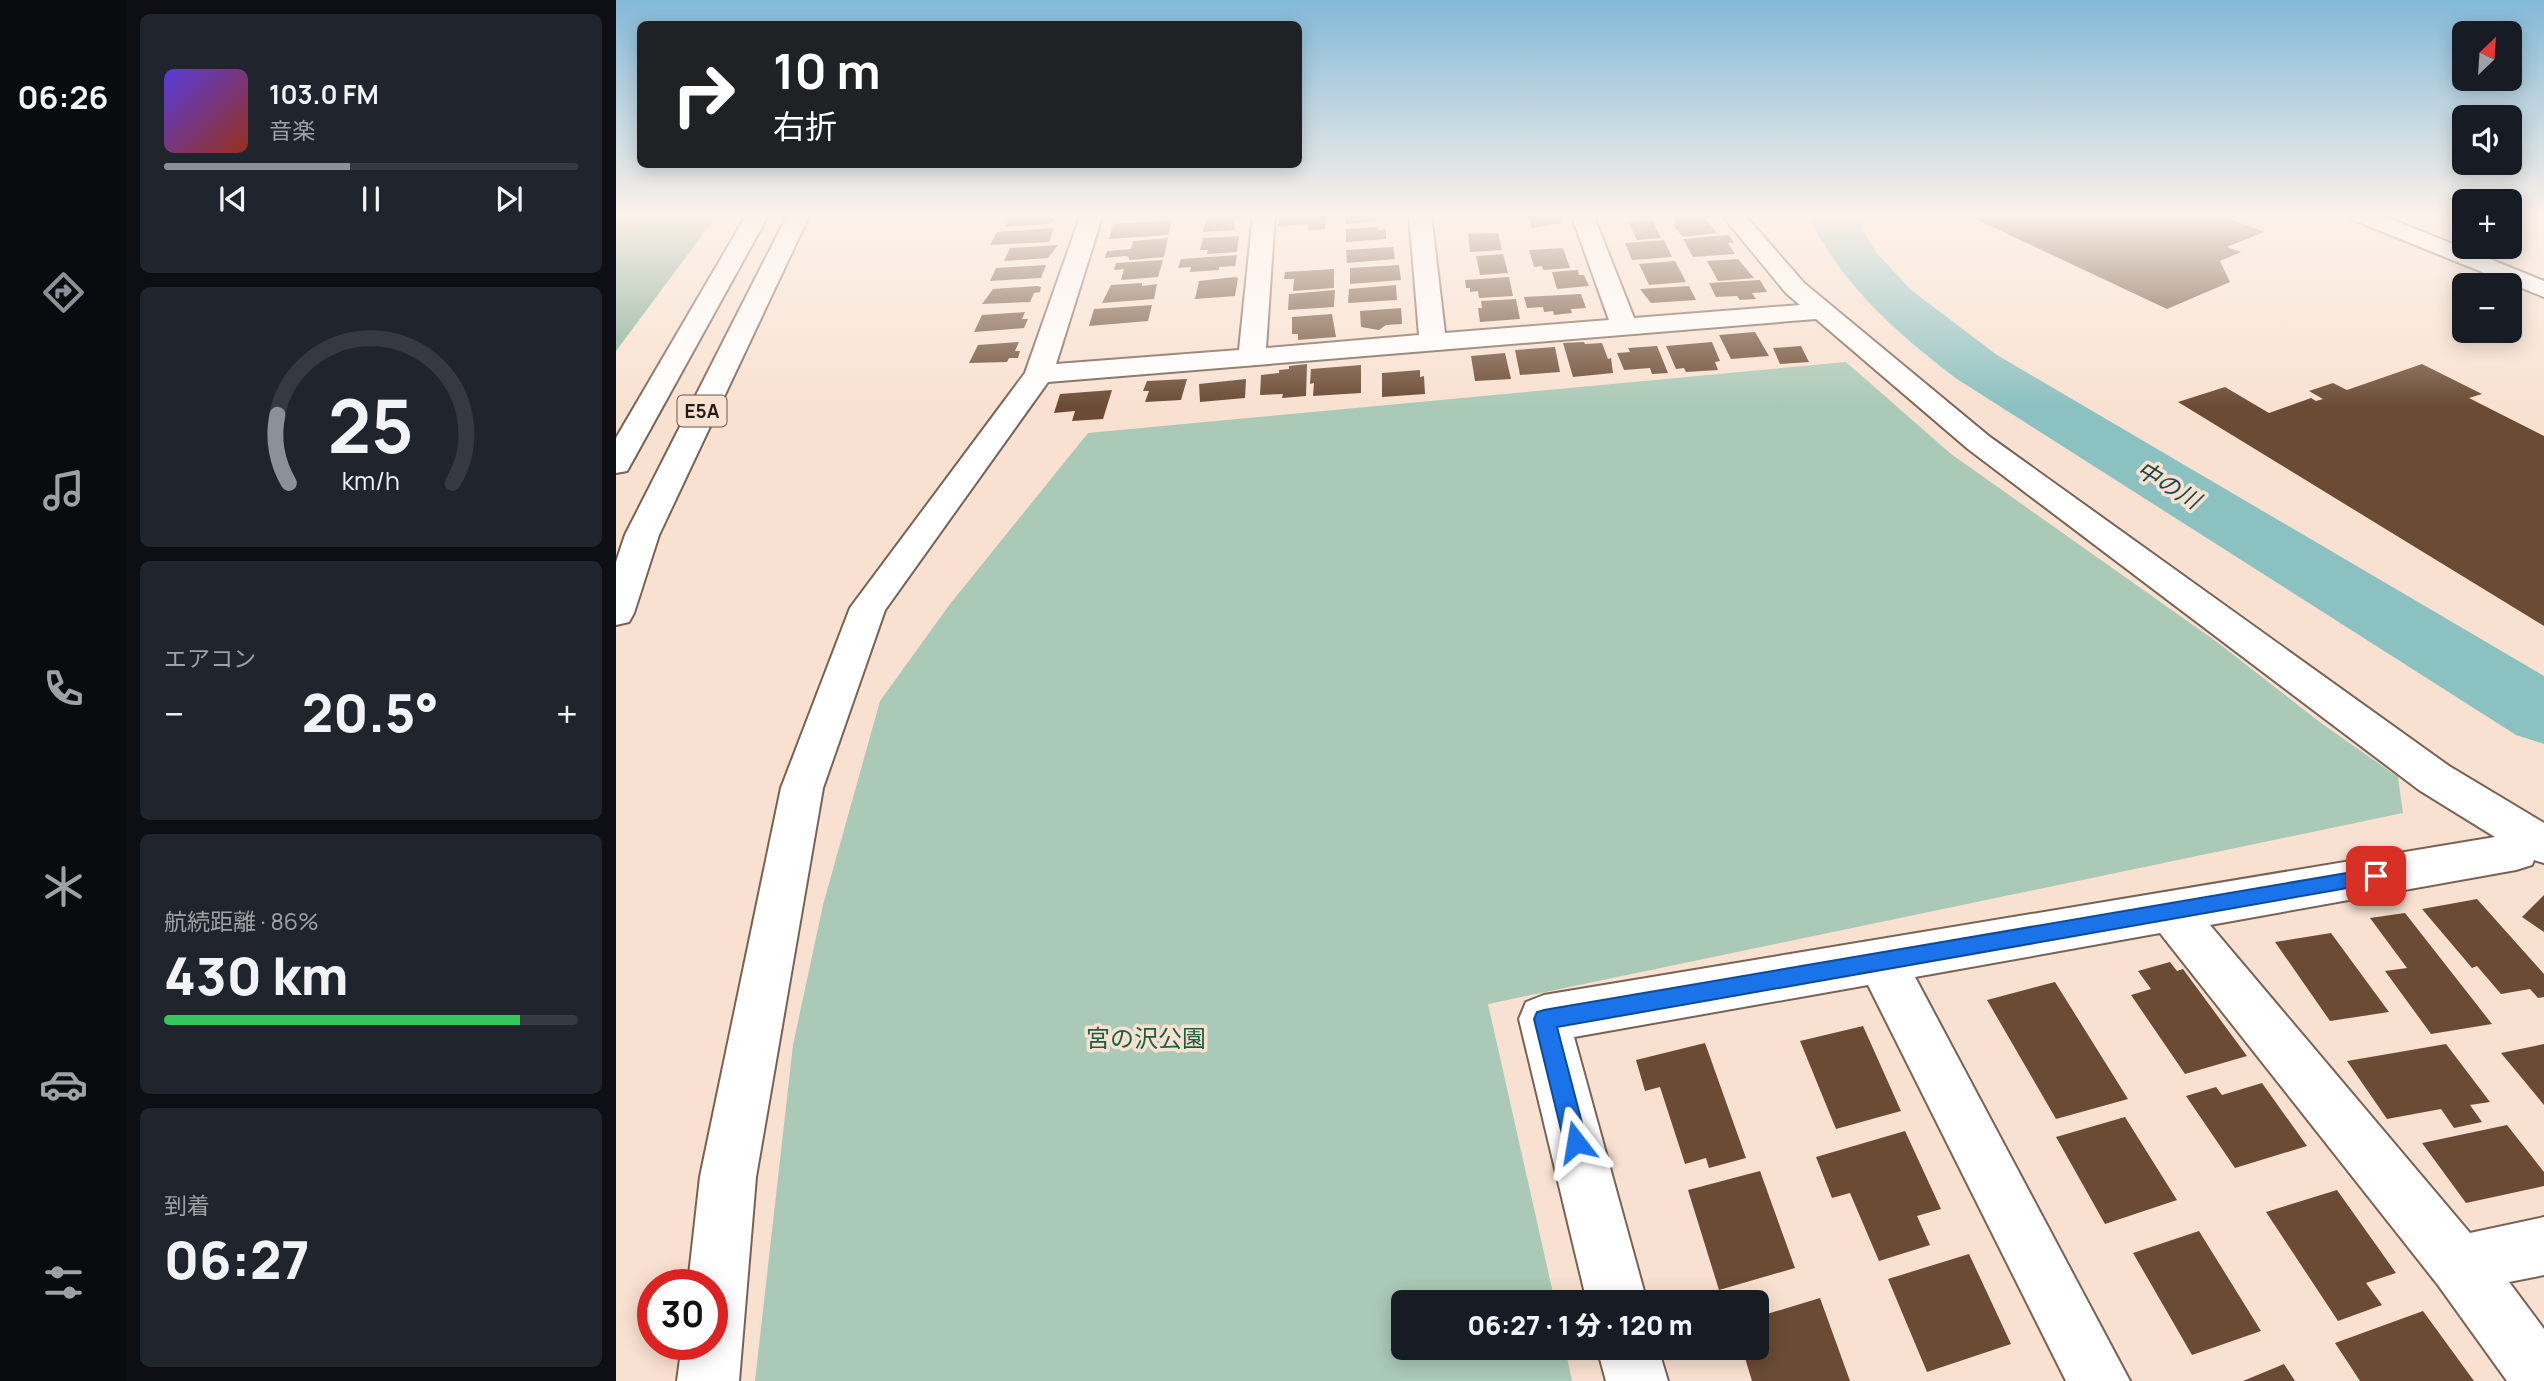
<!DOCTYPE html>
<html lang="ja">
<head>
<meta charset="utf-8">
<style>
  body { margin:0; font-family:Manrope,"Noto Sans JP",sans-serif; background:#20242c; color:#f1f3f6; height:100vh; display:flex; flex-direction:column; font-size:26px; white-space:nowrap }
  * { box-sizing:border-box; margin:0 }
  p { font-size:23px; color:#9ea1a6 }
  .icon { flex:none; width:38px; height:38px; fill:none; stroke:currentColor; stroke-width:2; stroke-linecap:round; stroke-linejoin:round }
  .map { position:relative; flex:1; overflow:hidden }
  .side { display:flex; flex-direction:column; gap:14px; padding:14px; background:#0d0f14; width:490px }
  .side>* { flex:none }
  .banner { position:absolute; left:21px; top:21px; width:665px; height:147px; border-radius:10px; box-shadow:0 4px 18px #0003; background:#202124; color:#fff; overflow:hidden }
  .needle { width:46px; rotate:25deg }
  .fabs { position:absolute; left:1836px; top:21px; display:grid; gap:14px }
  .fabs a { display:grid; place-items:center; width:70px; height:70px; border-radius:10px; background:#171b24; box-shadow:0 4px 18px #0003; font-size:35px }
  .speed { position:absolute; left:21px; top:1269px; display:flex; gap:14px; font-size:35px; font-weight:700; text-align:center }
  .speed>* { display:grid; place-content:center; width:91px; height:91px; border-radius:50%; background:#171b24; box-shadow:0 4px 18px #0003; line-height:1 }
  .speed .limit { border:10px solid #d22; background:#fff; color:#111 }
  .pin { position:absolute; display:grid; place-items:center; width:60px; height:60px; color:#fff; margin:-30px; border-radius:14px; box-shadow:0 4px 10px #0006 }
  .me { position:absolute; width:77px; margin:-38px; rotate:346deg; stroke-linejoin:round; filter:drop-shadow(0 0 5px #0008) }
  .turn { display:flex; align-items:center; gap:24px; height:147px; padding:0 21px; font-size:32px }
  .turn .icon { width:91px; height:91px; stroke-width:2.5 }
  .turn b { display:block; font-size:49px; line-height:60px }
  .big { font-size:52px; font-weight:800; line-height:1.1 }
  .side .tile { flex:1; display:flex; flex-direction:column; justify-content:center; gap:10px; min-width:0; padding:0 24px; border-radius:10px; background:#20242c }
  .side .dial { align-items:center; gap:0 }
  .dial svg { height:182px; overflow:visible; fill:none; stroke:#363941; stroke-width:7; stroke-linecap:round; text-anchor:middle }
  .dial text { fill:#f1f3f6; stroke:none }
  .song { display:flex; align-items:center; gap:21px }
  .cover { width:84px; height:84px; border-radius:10px; background:linear-gradient(135deg,hsl(250 70% 55%),hsl(10 70% 35%)) }
  .played { height:7px; border-radius:4px; background:linear-gradient(90deg,#8c9099 45%,#363941 45%) }
  .keys { display:flex; justify-content:space-around; direction:ltr }
  .heat { display:flex; justify-content:space-between; align-items:center; font-size:38px; direction:ltr }
  .charge { height:10px; border-radius:5px; background:linear-gradient(90deg,#34c759 86%,#363941 0) }
  .trip { position:absolute; left:775px; top:1290px; width:378px; height:70px; border-radius:10px; background:#171b24; box-shadow:0 4px 18px #0003; font-weight:800; line-height:70px; text-align:center }
  main { display:flex; flex:1; min-height:0 }
  .tab-bar { display:flex; flex-direction:column; width:126px; justify-content:space-around; align-items:center; background:#090b0e; color:#9ea1a6 }
  .tab-bar .icon { width:49px; height:49px }
  .tab-bar .selected { color:#8c9099 }
  .tab-bar b { font-size:32px; color:#f1f3f6 }
  .map>svg:first-child { display:block }
</style>
</head>
<body>
<main>
<nav class="tab-bar">
<b>06:26</b>
<svg class="icon selected" aria-label="directions" viewBox="0 0 24 24"><path d="M12 3l9 9-9 9-9-9zM9 14v-3h6M13 9l2 2-2 2"/></svg>
<svg class="icon" aria-label="music" viewBox="0 0 24 24"><path d="M9 18V5l10-2v13"/><circle cx="6" cy="18" r="3"/><circle cx="16" cy="16" r="3"/></svg>
<svg class="icon" aria-label="phone" viewBox="0 0 24 24"><path d="M5 4h4l2 5-3 2q2 4 5 5l2-3 5 2v4C11 20 4 13 5 4z"/></svg>
<svg class="icon" aria-label="climate" viewBox="0 0 24 24"><path d="M12 3v18M4 7l16 10M4 17L20 7"/></svg>
<svg class="icon" aria-label="car" viewBox="0 0 24 24"><path d="M5 17H2v-5l4-1 3-4h7l3 4 3 1v5h-3M9 17h6M6 11h13"/><circle cx="7" cy="17" r="2"/><circle cx="17" cy="17" r="2"/></svg>
<svg class="icon" aria-label="filters" viewBox="0 0 24 24"><path d="M4 7h16M4 17h16"/><circle cx="9" cy="7" r="2"/><circle cx="15" cy="17" r="2"/></svg>
</nav>
<section class="side">
<div class="tile">
<div class="song"><i class="cover"></i><div><b>103.0 FM</b><p>音楽</p></div></div>
<div class="played"></div>
<div class="keys"><svg class="icon" aria-label="previous" viewBox="0 0 24 24"><path d="M18 5L8 12l10 7zM5 5v14"/></svg><svg class="icon" aria-label="pause" viewBox="0 0 24 24"><path d="M8 5v14M16 5v14"/></svg><svg class="icon" aria-label="next" viewBox="0 0 24 24"><path d="M6 5l10 7-10 7zM19 5v14"/></svg></div>
</div>
<div class="tile dial"><svg viewBox="0 0 100 80">
<path d="M14 69A42 42 0 1 1 86 69"/>
<path d="M14 69A42 42 0 0 1 9 39" stroke="#8c9099"/>
<text x="50" y="56" font-size="32" font-weight="700">25</text>
<text x="50" y="72" font-size="11">km/h</text>
</svg></div>
<div class="tile"><p>エアコン</p>
<div class="heat"><a>−</a><b class="big">20.5°</b><a>+</a></div>
</div>
<div class="tile"><p>航続距離 · 86%</p><b class="big">430 km</b><div class="charge"></div></div>
<div class="tile"><p>到着</p><b class="big">06:27</b></div>
</section>
<div class="map">
<svg width="1928" height="1381" viewBox="0 0 1928 1381">
  <rect width="100%" height="100%" fill="#f9e1d1"/>
  <!-- green -->
  <path fill="#aac9b7" d="M1230,362L1335,454L1601,642L1705,723L1782,777L1787,813L872,1004L939,1302H788V1348H949L956,1381H139L177,1045L207,905L264,701L334,604L472,433Z"/>
  <!-- forest -->
  <path fill="#83ac96" d="M0,214H102L0,351Z"/>
  <g fill="none" stroke-linecap="round" stroke-linejoin="round">
    <!-- river -->
    <path fill="#8cc1c1" fill-rule="evenodd" d="M1191,214H1237L1260,252L1295,290L1381,355L1928,676V744L1900,735L1341,379C1279,332 1226,285 1191,214Z"/>
  </g>
  <!-- building -->
  <path fill="#6b4b34" d="M412,214H444L434,224L389,227L395,215Z
    M709,214V229L692,230V224L662,226L663,215Z
    M729,214H767L768,220L730,224Z
    M911,214H943L946,223L916,228Z
    M1349,214H1601L1648,232L1611,247L1625,252L1604,261L1614,282L1551,309Z
    M620,217L618,230L587,232L590,219Z
    M1088,217L1101,233L1067,237L1056,224H1060L1058,219Z
    M556,220L552,235L493,239L497,224Z
    M1036,220L1045,238L1021,240L1012,222Z
    M761,227L762,230L770,229V239L730,242V229Z
    M438,228L433,242L374,245L381,232Z
    M882,233L886,250L854,252L852,234Z
    M1113,235L1118,243H1112L1119,254L1077,257L1067,239Z
    M623,236L621,252L591,254L592,250H584L587,238Z
    M552,238L548,257L513,260V257L509,256L489,258L491,251L515,249L517,241Z
    M1048,240L1056,257L1016,260L1009,243Z
    M442,245L432,258L388,261L394,248Z
    M777,247L779,259L731,263L730,250Z
    M947,248L954,268L927,270L926,266L918,267L913,250Z
    M887,254L892,273L864,275L860,256Z
    M621,255L619,266L603,267V270L574,272L575,267L562,268L565,259Z
    M1122,259L1138,278L1102,281L1091,261Z
    M547,260L542,277L505,280L508,269L498,270L500,263Z
    M1059,261L1070,282L1033,285L1023,264Z
    M430,265L425,278L374,281L380,268Z
    M783,265L785,280L734,284V268Z
    M718,269V288L677,291L678,279H668L669,272Z
    M962,270L963,275H968L973,286L941,289L936,272Z
    M619,277L622,278L619,296L579,299L583,281Z
    M893,277L897,296L863,298L862,291L854,292V288H850L849,280Z
    M1144,280L1151,292L1136,293L1140,299L1124,300L1121,296L1100,297L1093,283Z
    M526,283V286L541,284L538,299L486,303L495,285Z
    M780,285L781,300L732,303L733,289Z
    M421,286L425,287L424,292L418,293L414,302L366,304L377,289Z
    M1073,286L1080,300L1035,303L1024,289Z
    M719,290L718,307L672,310L673,294Z
    M965,294L970,308L955,309L956,313L938,315L937,311L928,312L927,307L911,308L908,297Z
    M900,299L904,319L864,322L862,308H866L865,301Z
    M536,305L532,321L473,326L478,309Z
    M785,308L786,324L770,325L763,330L745,327L744,311Z
    M409,312L406,319H412L408,328L358,332L366,315Z
    M716,314L720,337L682,340V334H676V317Z
    M1139,332L1153,356L1115,359L1103,335Z
    M403,342L399,351H404L402,358H393L391,362L353,363L362,345Z
    M968,342L969,344L986,343L992,359L995,358L997,373L957,377L947,343Z
    M1096,342L1104,361L1099,362L1102,370L1070,372L1068,368L1060,369L1050,346Z
    M1041,346L1052,373L1036,374L1034,368L1008,370L1001,353L1014,352L1012,348Z
    M1185,346L1193,362L1164,364L1157,348Z
    M939,347L944,372L904,375L899,350Z
    M889,353L895,379L859,381L855,356Z
    M691,364L690,396L666,398L667,394L644,395L645,375L663,373V370L673,369V366Z
    M1806,364L1866,394L1853,398L1928,436V626L1562,402L1609,387L1653,413L1695,398L1700,401L1707,399L1693,391L1717,383L1731,390Z
    M745,365V393L697,396L698,383L694,384L695,369Z
    M804,370V377L808,376L809,394L766,397V373Z
    M571,379L565,400L529,402L533,391H527L531,381Z
    M630,379L629,398L584,402L583,384Z
    M496,390L487,419L456,421L459,411L438,413L444,394Z
    M1928,895V932L1906,917Z
    M1861,899L1928,974V997L1922,998L1914,989L1885,994L1861,966L1856,968L1806,909Z
    M1789,913L1876,1024L1815,1034L1769,971L1791,968L1754,918Z
    M1715,933L1773,1012L1714,1021L1659,942Z
    M1554,962L1561,971L1567,969L1631,1056L1569,1074L1515,995L1535,989L1522,971Z
    M1439,982L1512,1099L1440,1119L1371,1000Z
    M1247,1026L1285,1111L1220,1129L1184,1041Z
    M1089,1043L1130,1158L1093,1168L1090,1158L1069,1164L1044,1087L1029,1091L1020,1060Z
    M1830,1044L1874,1102L1854,1105L1866,1122L1838,1128L1825,1109L1771,1119L1731,1061Z
    M1928,1044V1105L1885,1053Z
    M1646,1083L1691,1146L1619,1168L1570,1096L1600,1087L1606,1095Z
    M1509,1117L1561,1200L1489,1224L1440,1137Z
    M1891,1125L1928,1172V1186L1850,1203L1806,1143Z
    M1289,1131L1325,1209L1301,1216L1314,1245L1263,1261L1234,1193L1216,1198L1200,1157Z
    M1144,1171L1179,1268L1103,1290L1072,1190Z
    M1721,1190L1780,1273L1750,1283L1766,1305L1722,1321L1650,1212Z
    M1583,1231L1645,1331L1576,1355L1517,1253Z
    M1353,1254L1395,1344L1311,1372L1272,1279Z
    M1204,1298L1234,1381H1136L1126,1348H1141V1317Z
    M1807,1311L1858,1381H1744L1719,1343Z
    M1668,1364L1679,1381H1627Z"/>
  <g fill="none" stroke-linecap="round" stroke-linejoin="round">
    <!-- minor casing -->
    <g stroke="#776355" stroke-width="4">
      <path id="minor" d="M465,214H487L440,364L623,350L637,214H659L650,348L803,335L793,214H815L829,333L993,320L955,214H977L1018,318L1184,305L1170,293L1105,214H1128L1188,283L1374,437L1833,766L1928,823V863L1918,860L1916,865L1900,870L1594,925L1854,1233L1928,1217V1275L1893,1282L1928,1329V1381H1891L1822,1285L1544,933L1299,977L1514,1381H1450L1252,985L958,1037L1031,1302H971L903,1019L910,1002L928,995L1879,837L1803,790L1352,449L1200,319L432,382L269,610L207,788L140,1177L123,1381H61L66,1344H96V1284H72L84,1177L165,788L234,608L409,373Z
        M981,1348H1042L1052,1381H990Z"/>
    </g>
    <!-- highway casing -->
    <g stroke="#776355" stroke-width="4">
      <path id="highway" d="M131,214H153L15,464L11,471L0,473V438Z
        M172,214H194L43,535L18,613L13,622L0,625V562L9,535Z
        M1732,214H1763L1928,281V297L1735,219Z"/>
    </g>
    <!-- minor -->
    <use href="#minor" fill="#fff" fill-rule="evenodd"/>
    <!-- highway -->
    <use href="#highway" fill="#fff" fill-rule="evenodd"/>
  </g>
  <!-- sky -->
  <linearGradient id="sky" x2="0" y2="1"><stop stop-color="#83b9d8"/><stop offset="0.53" stop-color="#fcf2ea"/><stop offset="1" stop-color="#fcf2ea" stop-opacity="0"/></linearGradient>
  <rect width="1928" height="407" fill="url(#sky)"/>
  <!-- route -->
  <path fill="#1a73e8" stroke="#114b97" stroke-width="2" d="M1760,868L1767,870L1769,876L1767,881L1760,883L941,1027L971,1142L967,1149L960,1153L952,1149L948,1142L918,1019L921,1012L928,1010Z"/>
  <g text-anchor="middle" dominant-baseline="central" stroke-width="7" stroke-linejoin="round" paint-order="stroke">
    <!-- shield labels -->
    <rect fill="#f9e1d1" stroke="#62564d" stroke-width="2" x="61.5" y="395.5" width="49" height="31" rx="5"/>
    <g font-size="19" font-weight="bold" fill="#221a14">
      <text x="86" y="411">E5A</text>
    </g>
    <!-- water labels -->
    <g font-size="23" font-style="italic" fill="#184849" stroke="#f9e1d1">
      <text transform="translate(1553 484) rotate(31)">中の川</text>
    </g>
    <!-- near-park labels -->
    <g font-size="24" fill="#1a6042" stroke="#f9e1d1">
      <text x="530" y="1037">宮の沢公園</text>
    </g>
  </g>
</svg>
<div class="fabs">
<a><svg class="needle" viewBox="-14 -14 28 28"><path d="M0-13l5 13h-10z" fill="#e53935"/><path d="M0 13l5-13h-10z" fill="#9ea1a6"/></svg></a>
<a><svg class="icon" aria-label="sound" viewBox="0 0 24 24"><path d="M4 9h4l5-4v14l-5-4H4zM17 9q2 3 0 6"/></svg></a>
<a>+</a>
<a>−</a>
</div>
<div class="speed"><div class="limit">30</div></div>
<div class="pin" style="left:1760px;top:876px;background:#d93025"><svg class="icon" aria-label="arrive" viewBox="0 0 24 24"><path d="M6 21V4h12l-3 4 3 4H6"/></svg></div>
<svg class="me" style="left:960px;top:1142px" viewBox="-20 -20 40 40"><path d="M0-17L14 15 0 8-14 15z" fill="#1a73e8" stroke="#fff" stroke-width="4"/></svg>
<div class="trip">06:27 · 1 分 · 120 m</div>
<div class="banner">
<div class="turn"><svg class="icon" aria-label="right" viewBox="0 0 24 24"><path d="M7 20v-9h11M14 6l5 5-5 5"/></svg><div><b>10 m</b>右折</div></div>
</div>
</div>
</main>
</body>
</html>
